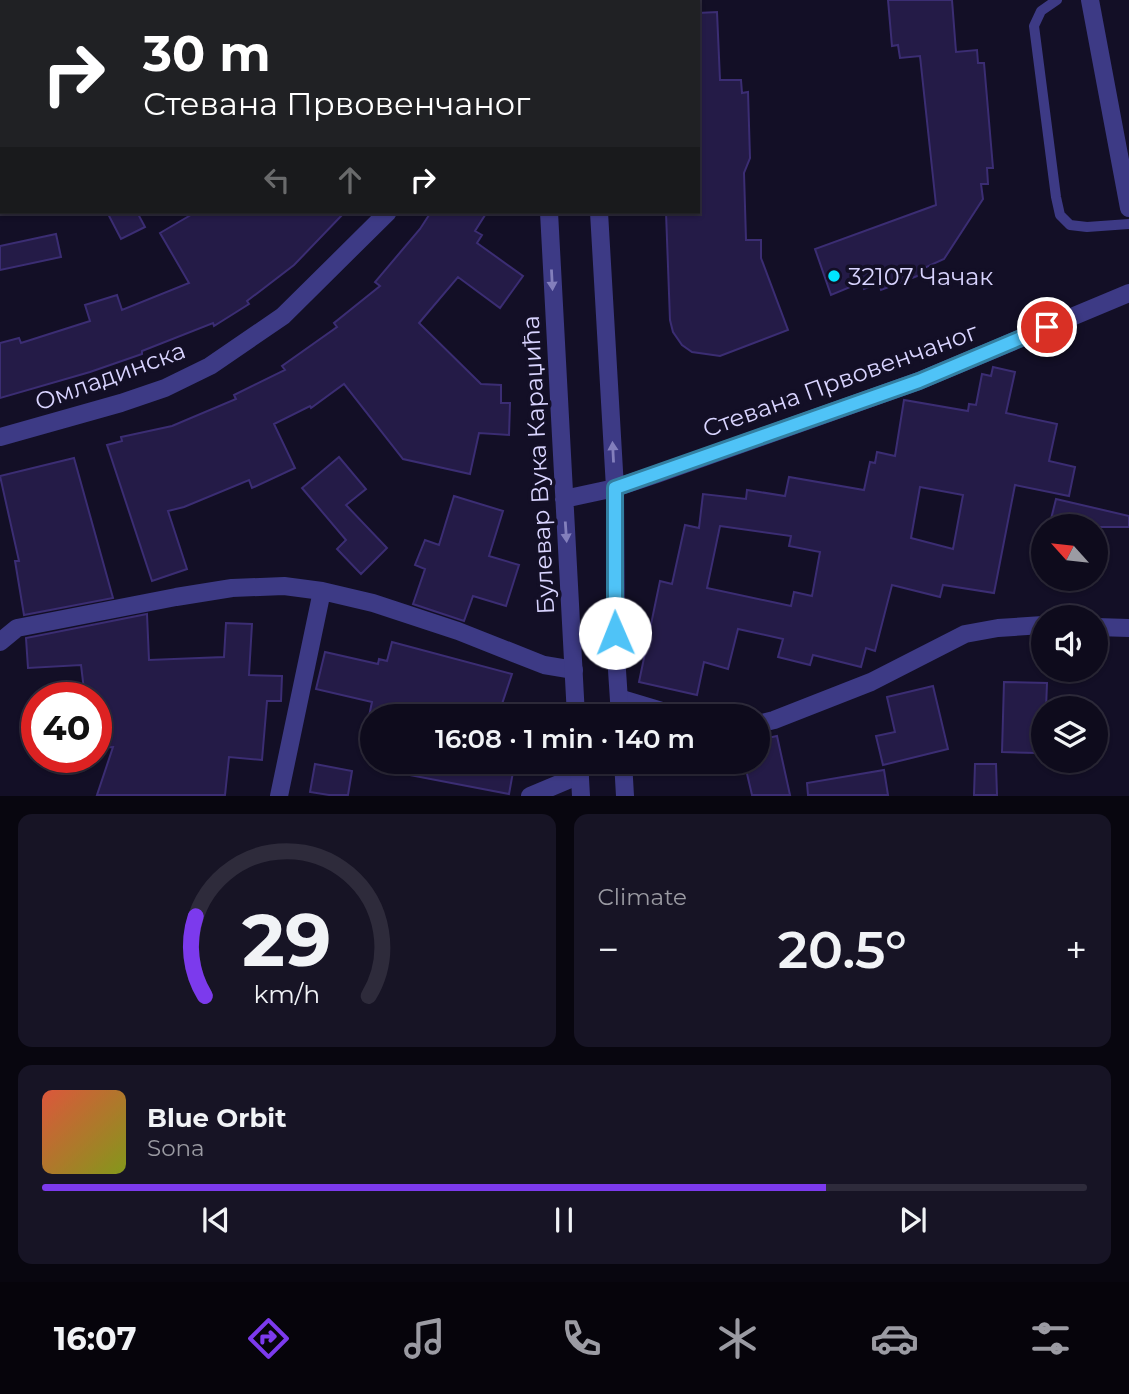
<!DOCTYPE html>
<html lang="en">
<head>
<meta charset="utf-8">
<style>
  body { margin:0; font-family:Montserrat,sans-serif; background:#171425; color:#f1f3f6; height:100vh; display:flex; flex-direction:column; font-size:26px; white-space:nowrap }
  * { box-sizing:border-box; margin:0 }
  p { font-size:23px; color:#9b9ba3 }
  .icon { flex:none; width:38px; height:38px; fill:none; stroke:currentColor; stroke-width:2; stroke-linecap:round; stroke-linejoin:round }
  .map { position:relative; height:796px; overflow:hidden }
  .sheet { display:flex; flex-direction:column; gap:18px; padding:18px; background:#08060f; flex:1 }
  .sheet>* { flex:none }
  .top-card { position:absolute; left:0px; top:0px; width:700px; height:214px; box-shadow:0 2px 5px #0004,0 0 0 2px #2e2b3b; background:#202124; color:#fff; overflow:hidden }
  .needle { width:46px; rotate:297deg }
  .buttons { position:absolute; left:1031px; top:514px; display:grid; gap:14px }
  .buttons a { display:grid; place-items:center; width:77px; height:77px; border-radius:50%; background:#0e0b1c; box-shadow:0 2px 5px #0004,0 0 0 2px #2e2b3b; font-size:35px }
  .speed { position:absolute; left:21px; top:682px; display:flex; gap:14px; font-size:35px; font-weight:700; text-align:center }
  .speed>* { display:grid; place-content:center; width:91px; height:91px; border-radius:50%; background:#0e0b1c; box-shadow:0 2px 5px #0004,0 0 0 2px #2e2b3b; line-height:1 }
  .speed .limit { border:10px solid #d22; background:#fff; color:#111 }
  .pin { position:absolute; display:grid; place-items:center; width:60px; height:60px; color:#fff; margin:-30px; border:4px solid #fff; border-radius:50%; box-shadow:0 2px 7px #0007 }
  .me { position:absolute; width:77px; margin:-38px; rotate:359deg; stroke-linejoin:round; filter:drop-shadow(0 0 5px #0008) }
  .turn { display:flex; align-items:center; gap:24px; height:147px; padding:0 28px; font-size:32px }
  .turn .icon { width:91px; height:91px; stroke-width:2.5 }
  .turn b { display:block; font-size:49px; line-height:60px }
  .lanes { display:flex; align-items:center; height:66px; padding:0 28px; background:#0003; justify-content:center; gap:35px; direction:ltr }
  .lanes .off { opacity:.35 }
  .big { font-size:52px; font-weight:600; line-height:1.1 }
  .sheet .tile { flex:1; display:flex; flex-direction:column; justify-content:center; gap:10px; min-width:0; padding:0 24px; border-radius:14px; background:#171425 }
  .sheet .dial { align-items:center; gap:0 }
  .dial svg { height:182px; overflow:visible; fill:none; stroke:#2e2b3b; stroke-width:7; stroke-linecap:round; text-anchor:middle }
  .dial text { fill:#f1f3f6; stroke:none }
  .song { display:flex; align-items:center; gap:21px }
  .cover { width:84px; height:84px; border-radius:10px; background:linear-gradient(135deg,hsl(10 70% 55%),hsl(70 70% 35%)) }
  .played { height:7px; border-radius:4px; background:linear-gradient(90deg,#7c3aed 75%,#2e2b3b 75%) }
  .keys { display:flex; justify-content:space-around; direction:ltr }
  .heat { display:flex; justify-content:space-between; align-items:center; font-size:38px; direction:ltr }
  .sheet .tiles { flex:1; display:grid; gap:18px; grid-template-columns:1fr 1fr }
  .tile:last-child { grid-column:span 2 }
  .trip { position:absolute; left:360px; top:704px; width:410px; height:70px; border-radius:35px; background:#0e0b1c; box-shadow:0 2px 5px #0004,0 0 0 2px #2e2b3b; font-weight:600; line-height:70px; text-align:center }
  .menu { display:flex; height:112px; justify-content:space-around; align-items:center; background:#06040b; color:#9b9ba3 }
  .menu .icon { width:49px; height:49px }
  .menu .on { color:#7c3aed }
  .menu b { font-size:32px; color:#f1f3f6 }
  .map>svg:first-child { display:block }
</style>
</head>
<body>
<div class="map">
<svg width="1129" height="796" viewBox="0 0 1129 796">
  <rect width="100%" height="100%" fill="#130f26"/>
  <!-- building -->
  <path fill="#241b47" stroke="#3b2d73" stroke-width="2" fill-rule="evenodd" d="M888,0H952L956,52L977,50L978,63H984L993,168H987L988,184H981L983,199L944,259L924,268L925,273L881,290L879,283L864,289L862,282L831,295L815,249L936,205L920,56L900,58L898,45L892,46Z
    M717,12L720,80H741L742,93L748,92L750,158L744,173L746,240H761V258L788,330L720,356L692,352L682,345L673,332L670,320L666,212H698V13Z
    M107,212H137L145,227L121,239Z
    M196,212H345L294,265L247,301L249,304L214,326L213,323L142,351V354L90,372L0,398V343L19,338L21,343L90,321L85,305L117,295L122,310L189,283L160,233Z
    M431,212H487L475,231L482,235L477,243L523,276L500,308L458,277L419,323L481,384L501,385V403H510L509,435L479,433L470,474L403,459L344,384L311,408L310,406L274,424L295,468L252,488L249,480L184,507L168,511L187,569L152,581L107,445L122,441L121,437L172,426L236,399L234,395L285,370L282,366L337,327L334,323L380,286L375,282L420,229Z
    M56,234L61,257L0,270V246Z
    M993,367L1015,372L1006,413L1057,424L1049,461L1075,467L1069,496L1015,485L994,593L943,585L940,597L892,585L875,651L866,648L861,667L813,655L810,665L778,657L783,639L738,629L728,669L704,662L697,695L639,682L660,581L672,584L685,525L699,528L703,494L746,499L747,490L785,496L789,477L864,490L870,462L875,463L877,452L895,456L904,400L968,411L969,404L976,405L982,374L991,376ZM920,487L963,495L953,549L911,538ZM720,526L791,536L789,546L820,552L812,596L794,592L791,606L707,588Z
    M339,457L366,489L346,505L387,548L361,574L337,549L346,540L302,488Z
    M74,458L113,598L24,615L15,561H19L0,476Z
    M454,496L503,511L489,556L519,565L506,606L473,596L464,621L413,604L425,569L415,565L425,540L439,545Z
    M1056,499L1129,516V527H1049Z
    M147,614L149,660L224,657L226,623L252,624L249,675L282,676L281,701H267L262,760L229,757L225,795H97L113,747L96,748V698H85L81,665L28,668L26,638Z
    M392,642L512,674L498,716H369L372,702L316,689L325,652L378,664L379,659L387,661Z
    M1004,682L1047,683L1046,709H1043V718L1038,717L1037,753L1002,752Z
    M933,686L948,749L883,765L876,736L895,732L887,697Z
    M777,736L790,795H752L744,761H758V740Z
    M400,761H515L509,794L399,773Z
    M315,764L352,771L348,795H329L310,792Z
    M975,764H996L997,795H974Z
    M884,770L888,795H808L807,783Z"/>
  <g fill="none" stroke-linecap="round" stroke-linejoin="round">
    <!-- service -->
    <path stroke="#3d3a85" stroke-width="10" d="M1057,0L1041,11L1034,26L1056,197L1060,215L1070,225L1087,227L1129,224"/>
    <!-- minor -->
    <path stroke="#3d3a85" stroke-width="18" d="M1090,0L1129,208
      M0,75H2
      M0,437L121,403L165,388L210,366L283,316L388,212
      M1096,627L1129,628
      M0,642L17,628L176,597L232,588L284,586L322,591L373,603L458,631L544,665L574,670
      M619,698L679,716
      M758,724L774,720L871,682L965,634L998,628L1043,625
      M279,796L322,591
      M530,796L580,775"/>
    <!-- tertiary -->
    <path stroke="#3d3a85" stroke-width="18" d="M539,0V2
      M589,0V2
      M549,212L576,716
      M599,212L615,488L616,655L620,716
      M564,499L615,488L657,474L919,381L1129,293
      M579,761L581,796
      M623,761L625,796"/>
  </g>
  <!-- one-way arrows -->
  <defs><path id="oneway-solid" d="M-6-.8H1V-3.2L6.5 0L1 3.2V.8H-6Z" transform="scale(1.75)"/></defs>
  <g fill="#837fbc">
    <use href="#oneway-solid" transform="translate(552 280) rotate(87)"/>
    <use href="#oneway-solid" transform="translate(613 452) rotate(-93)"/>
    <use href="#oneway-solid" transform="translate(566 532) rotate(86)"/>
  </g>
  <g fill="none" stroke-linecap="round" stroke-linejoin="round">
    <!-- route casing -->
    <g stroke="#337fa1" stroke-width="18">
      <path id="route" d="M615,633V488L919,381L1047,327"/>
    </g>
    <!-- route -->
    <use href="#route" stroke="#4fc3f7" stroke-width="12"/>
  </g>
  <!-- markers -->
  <circle fill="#00e5ff" stroke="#130f26" stroke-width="2.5" cx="834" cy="276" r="7"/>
  <g text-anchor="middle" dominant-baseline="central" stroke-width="7" stroke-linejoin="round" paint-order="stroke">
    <!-- poi labels -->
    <g font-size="24" fill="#d9d4ff" stroke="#130f26" text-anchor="start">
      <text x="848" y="276">32107 Чачак</text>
    </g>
    <!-- street labels -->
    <g font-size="24" fill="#d9d4ff" stroke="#130f26">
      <text transform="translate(110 376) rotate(-20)">Омладинска</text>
      <text transform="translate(840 380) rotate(-20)">Стевана Првовенчаног</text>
      <text transform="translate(538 465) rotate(-93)">Булевар Вука Караџића</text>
    </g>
  </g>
</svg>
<div class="buttons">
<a><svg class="needle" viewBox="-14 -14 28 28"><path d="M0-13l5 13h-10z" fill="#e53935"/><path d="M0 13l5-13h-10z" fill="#9b9ba3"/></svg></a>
<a><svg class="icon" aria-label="sound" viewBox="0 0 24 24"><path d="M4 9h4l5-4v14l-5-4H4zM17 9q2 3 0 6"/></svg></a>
<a><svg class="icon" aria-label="layers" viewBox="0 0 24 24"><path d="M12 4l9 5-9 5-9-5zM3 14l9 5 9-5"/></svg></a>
</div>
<div class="speed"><div class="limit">40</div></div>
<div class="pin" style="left:1047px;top:327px;background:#d93025"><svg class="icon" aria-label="arrive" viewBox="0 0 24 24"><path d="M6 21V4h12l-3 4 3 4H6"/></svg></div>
<svg class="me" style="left:615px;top:633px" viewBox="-20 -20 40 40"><circle r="19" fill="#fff"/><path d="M0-13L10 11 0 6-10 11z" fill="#4fc3f7"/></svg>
<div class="trip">16:08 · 1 min · 140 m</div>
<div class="top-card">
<div class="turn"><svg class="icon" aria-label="right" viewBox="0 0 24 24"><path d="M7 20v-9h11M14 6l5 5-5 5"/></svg><div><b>30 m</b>Стевана Првовенчаног</div></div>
<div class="lanes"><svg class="icon off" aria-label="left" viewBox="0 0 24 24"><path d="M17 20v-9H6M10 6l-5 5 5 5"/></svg><svg class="icon off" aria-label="ahead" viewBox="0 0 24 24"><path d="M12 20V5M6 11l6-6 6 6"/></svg><svg class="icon" aria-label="right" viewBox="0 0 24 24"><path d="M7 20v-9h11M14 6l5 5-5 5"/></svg></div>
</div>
</div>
<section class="sheet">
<div class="tiles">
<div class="tile dial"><svg viewBox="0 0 100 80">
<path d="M14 69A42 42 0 1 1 86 69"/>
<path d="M14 69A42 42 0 0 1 10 34" stroke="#7c3aed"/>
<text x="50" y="56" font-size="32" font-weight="700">29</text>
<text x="50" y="72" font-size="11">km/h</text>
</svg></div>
<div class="tile"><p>Climate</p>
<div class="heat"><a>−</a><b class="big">20.5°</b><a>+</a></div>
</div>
<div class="tile">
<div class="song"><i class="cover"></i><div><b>Blue Orbit</b><p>Sona</p></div></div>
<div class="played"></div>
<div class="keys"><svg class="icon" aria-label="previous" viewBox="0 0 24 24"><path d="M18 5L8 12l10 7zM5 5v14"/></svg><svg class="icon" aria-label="pause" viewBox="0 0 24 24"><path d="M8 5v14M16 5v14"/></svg><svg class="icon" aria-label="next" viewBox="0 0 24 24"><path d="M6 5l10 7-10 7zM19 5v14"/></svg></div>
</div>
</div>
</section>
<nav class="menu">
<b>16:07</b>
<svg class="icon on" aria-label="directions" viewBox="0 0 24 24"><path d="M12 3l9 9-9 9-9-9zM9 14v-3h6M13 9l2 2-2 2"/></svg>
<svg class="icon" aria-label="music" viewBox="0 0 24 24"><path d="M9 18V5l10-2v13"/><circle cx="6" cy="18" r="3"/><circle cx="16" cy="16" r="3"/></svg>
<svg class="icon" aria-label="phone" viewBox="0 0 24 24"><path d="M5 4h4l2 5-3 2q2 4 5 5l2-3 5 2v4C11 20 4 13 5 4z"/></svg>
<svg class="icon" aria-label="climate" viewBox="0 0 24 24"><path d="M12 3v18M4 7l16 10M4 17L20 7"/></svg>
<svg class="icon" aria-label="car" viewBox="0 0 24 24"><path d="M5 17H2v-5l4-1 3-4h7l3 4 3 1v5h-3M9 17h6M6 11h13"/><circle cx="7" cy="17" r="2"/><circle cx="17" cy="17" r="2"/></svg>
<svg class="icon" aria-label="filters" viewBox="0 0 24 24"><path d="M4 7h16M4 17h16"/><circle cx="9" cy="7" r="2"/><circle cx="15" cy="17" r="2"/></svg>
</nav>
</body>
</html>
